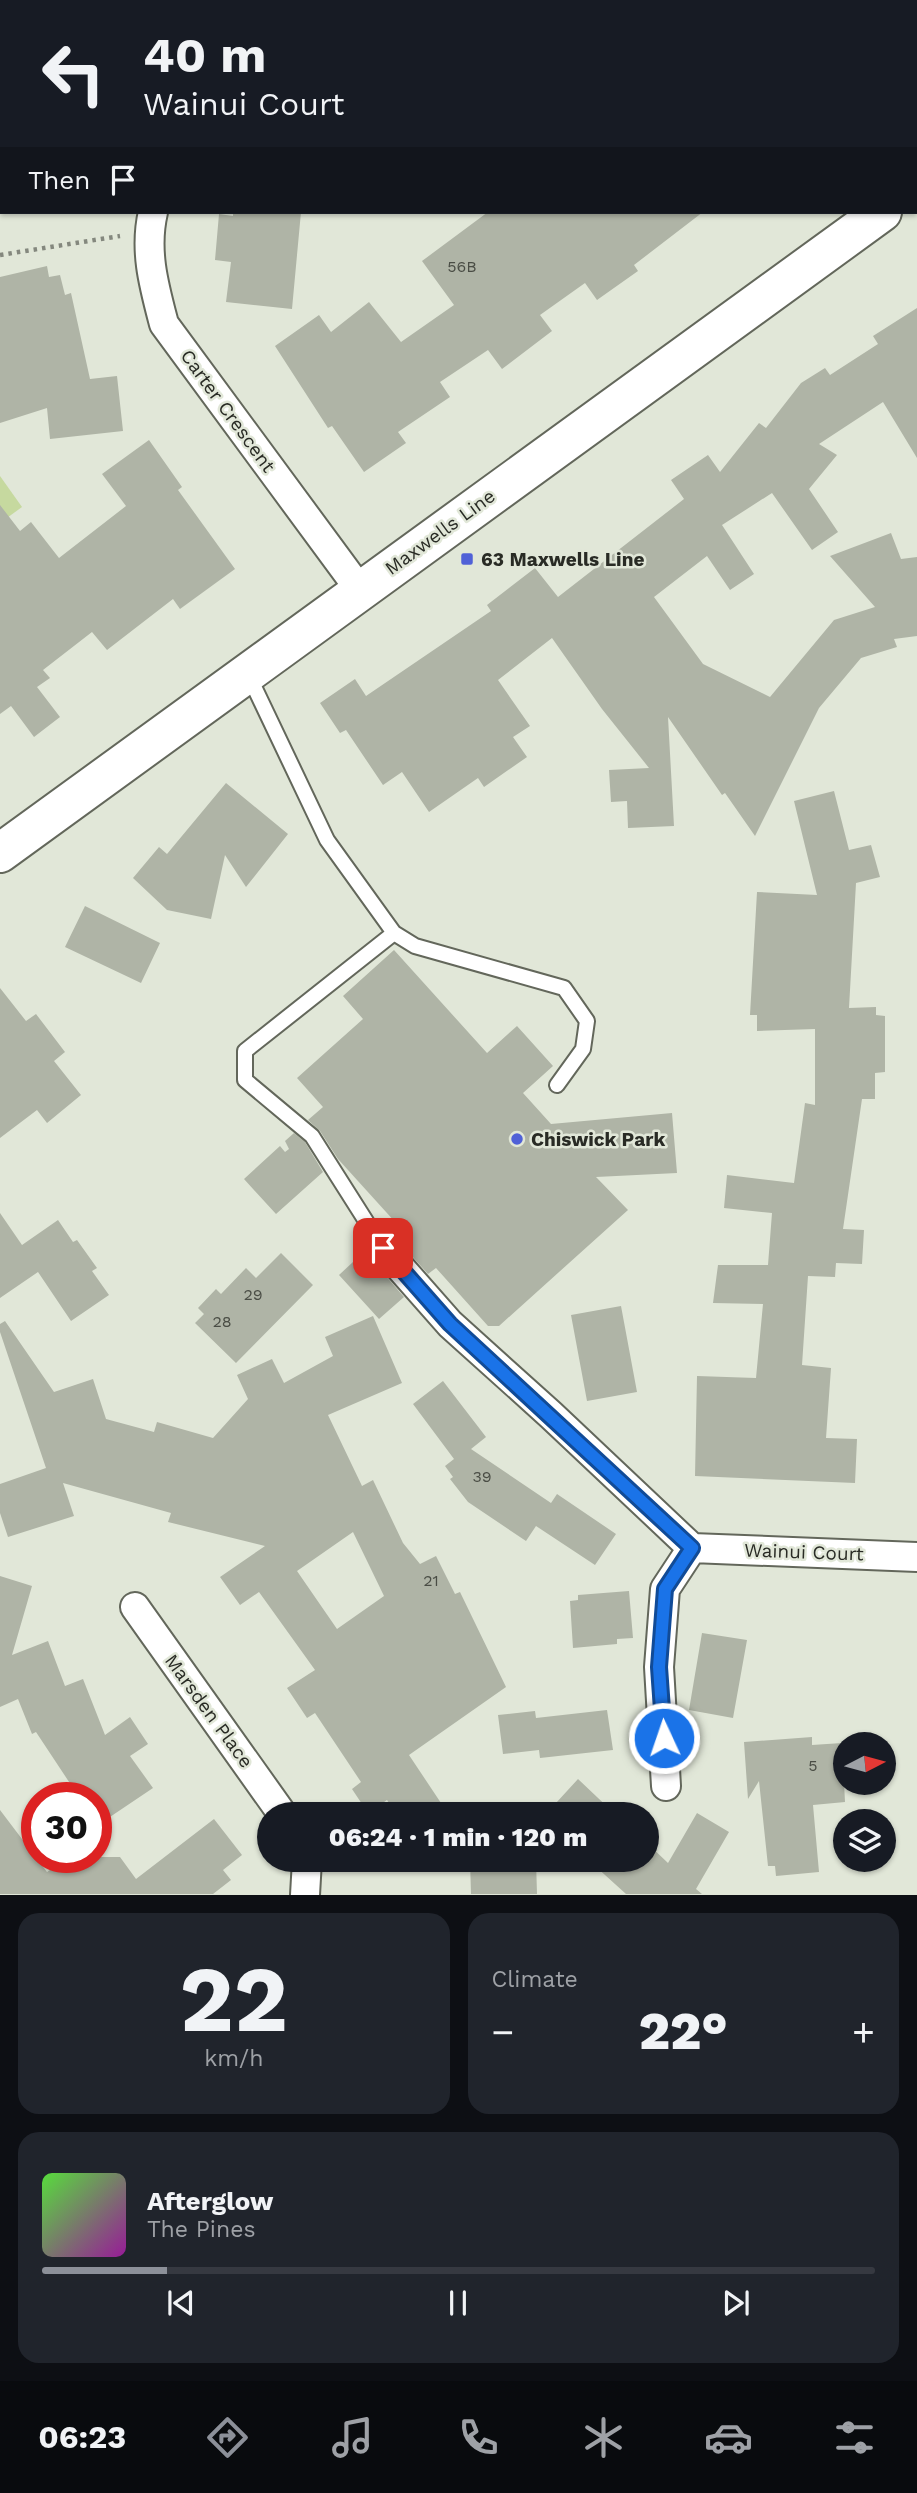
<!DOCTYPE html>
<html lang="en">
<head>
<meta charset="utf-8">
<style>
  body { margin:0; font-family:"Work Sans",sans-serif; background:#20242c; color:#f1f3f6; height:100vh; display:flex; flex-direction:column; font-size:26px; white-space:nowrap }
  * { box-sizing:border-box; margin:0 }
  p { font-size:23px; color:#9ea1a6 }
  .icon { flex:none; width:38px; height:38px; fill:none; stroke:currentColor; stroke-width:2; stroke-linecap:round; stroke-linejoin:round }
  .map { position:relative; height:1895px; overflow:hidden }
  .drawer { display:flex; flex-direction:column; gap:18px; padding:18px; background:#0d0f14; flex:1 }
  .drawer>* { flex:none }
  .top-card { position:absolute; left:0px; top:0px; width:917px; height:214px; box-shadow:0 2px 5px #0004; background:#171b24; color:#f1f3f6; overflow:hidden }
  .needle { width:46px; rotate:84deg }
  .tools { position:absolute; left:833px; top:1732px; display:grid; gap:14px }
  .tools a { display:grid; place-items:center; width:63px; height:63px; border-radius:50%; background:#171b24; box-shadow:0 2px 5px #0004; font-size:35px }
  .speed { position:absolute; left:21px; top:1782px; display:flex; gap:14px; font-size:35px; font-weight:700; text-align:center }
  .speed>* { display:grid; place-content:center; width:91px; height:91px; border-radius:50%; background:#171b24; box-shadow:0 2px 5px #0004; line-height:1 }
  .speed .limit { border:10px solid #d22; background:#fff; color:#111 }
  .pin { position:absolute; display:grid; place-items:center; width:60px; height:60px; color:#fff; margin:-30px; border-radius:14px; box-shadow:0 4px 10px #0006 }
  .me { position:absolute; width:77px; margin:-38px; rotate:357deg; stroke-linejoin:round; filter:drop-shadow(0 0 5px #0008) }
  .turn { display:flex; align-items:center; gap:24px; height:147px; padding:0 28px; font-size:32px }
  .turn .icon { width:91px; height:91px; stroke-width:2.5 }
  .turn b { display:block; font-size:49px; line-height:60px }
  .then { display:flex; align-items:center; height:66px; padding:0 28px; background:#0003; gap:14px; font-size:26px }
  .big { font-size:52px; font-weight:800; line-height:1.1 }
  .drawer .tile { flex:1; display:flex; flex-direction:column; justify-content:center; gap:10px; min-width:0; padding:0 24px; border-radius:21px; background:#20242c }
  .drawer .dial { align-items:center; gap:0 }
  .dial b { font-size:91px; line-height:1 }
  .song { display:flex; align-items:center; gap:21px }
  .cover { width:84px; height:84px; border-radius:10px; background:linear-gradient(135deg,hsl(110 70% 55%),hsl(300 70% 35%)) }
  .played { height:7px; border-radius:4px; background:linear-gradient(90deg,#8c9099 15%,#363941 15%) }
  .keys { display:flex; justify-content:space-around; direction:ltr }
  .heat { display:flex; justify-content:space-between; align-items:center; font-size:38px; direction:ltr }
  .drawer .tiles { flex:1; display:grid; gap:18px; grid-template-columns:1fr 1fr }
  .tile:last-child { grid-column:span 2 }
  .trip { position:absolute; left:257px; top:1802px; width:402px; height:70px; border-radius:35px; background:#171b24; box-shadow:0 2px 5px #0004; font-weight:800; line-height:70px; text-align:center }
  .tabs { display:flex; height:112px; justify-content:space-around; align-items:center; background:#090b0e; color:#9ea1a6 }
  .tabs .icon { width:49px; height:49px }
  .tabs .current { color:#8c9099 }
  .tabs b { font-size:32px; color:#f1f3f6 }
  .map>svg:first-child { display:block }
</style>
</head>
<body>
<div class="map">
<svg width="917" height="1895" viewBox="0 0 917 1895">
  <rect width="100%" height="100%" fill="#e1e7d8"/>
  <!-- green -->
  <path fill="#c6d99f" d="M0,476L22,507L0,523Z"/>
  <!-- building -->
  <path fill="#afb4a6" fill-rule="evenodd" d="M233,212H301L292,309L226,302L231,262L215,260L219,214L233,216Z
    M488,212H703L634,265L638,271L597,300L585,283L540,315L552,331L502,369L488,350L440,382L450,397L398,432L406,443L364,472L332,426L328,428L275,346L319,315L331,332L369,302L401,342L454,305L422,261Z
    M47,266L49,277L60,275L65,295L71,293L90,379L117,376L123,431L50,439L47,408L0,423V277Z
    M917,308V458L883,402L819,444L837,455L809,489L838,532L812,550L772,493L722,525L754,574L730,590L707,556L654,597L703,664L770,697L834,620L875,607L830,556L891,533L901,559L917,557V636L894,639L897,647L861,658L819,708L755,836L725,793L722,795L668,717L674,826L628,828L627,801L611,802L609,770L649,768L602,709L552,638L498,680L530,726L513,737L527,757L484,787L478,778L429,812L402,772L383,785L346,730L340,733L320,703L355,679L366,696L491,611L487,605L535,568L558,597L684,499L671,480L708,455L720,472L759,423L766,428L801,383L825,368L830,375L878,344L873,336Z
    M149,440L182,487L178,490L235,569L180,609L173,599L107,650L92,632L43,670L50,678L37,687L60,717L34,737L11,706L0,714V505L20,531L31,522L59,558L126,506L102,474Z
    M226,783L288,834L246,887L225,855L211,919L167,910L133,878L159,847L167,854Z
    M834,791L849,850L871,845L880,877L856,883L849,1008L876,1007V1015L885,1016V1072L875,1073V1099H862L843,1229L864,1230L862,1264L836,1263L835,1277L808,1276L802,1365L831,1368L826,1438L857,1439L855,1483L695,1476L697,1376L756,1378L763,1304L713,1303L718,1265H768L772,1213L724,1208L727,1175L794,1183L805,1103L815,1105V1029L757,1031V1015H750L757,892L817,895L794,801Z
    M85,906L160,943L141,983L65,947Z
    M394,950L487,1053L517,1026L553,1066L523,1093L551,1124L672,1113L677,1173L596,1177L628,1210L499,1326H488L436,1268L428,1274L395,1237L386,1232L396,1223L338,1159L320,1131L308,1120L323,1107L297,1078L363,1019L343,996Z
    M0,988L26,1021L36,1014L65,1052L54,1061L81,1095L47,1123L37,1110L0,1138Z
    M294,1133L305,1142L323,1172L276,1214L244,1179L280,1146L285,1152L289,1149L285,1141Z
    M0,1213L22,1245L58,1220L73,1242L77,1240L97,1268L92,1271L109,1295L71,1321L38,1272L0,1298Z
    M367,1249L371,1259L404,1297L379,1319L339,1275Z
    M281,1253L313,1285L236,1363L195,1323L204,1314L198,1308L216,1289L221,1294L246,1268L256,1278Z
    M621,1306L637,1392L587,1401L571,1315Z
    M373,1316L402,1383L328,1415L362,1486L373,1480L403,1543L420,1564L436,1556L455,1594L460,1592L506,1687L409,1755L449,1815H397L387,1800L368,1813L352,1789L361,1782L315,1713L307,1718L287,1688L315,1670L259,1592L240,1605L220,1577L265,1546L168,1522L171,1513L63,1483L74,1516L8,1537L0,1513V1484L46,1468L0,1332V1324L5,1321L54,1392L93,1379L106,1419L154,1432L157,1422L213,1438L248,1399L237,1375L272,1359L284,1383L333,1356L325,1337ZM353,1532L384,1596L337,1629L297,1571Z
    M443,1381L486,1437L471,1449L551,1503L557,1494L616,1534L595,1565L536,1526L526,1541L468,1502L450,1479L453,1477L445,1466L454,1459L413,1404Z
    M0,1576L32,1586L12,1655L48,1641L65,1686L83,1679L105,1735L130,1717L148,1744L130,1756L153,1788L98,1825L96,1797H79L36,1732L32,1734L18,1699L0,1707Z
    M629,1591L633,1638L617,1639V1644L573,1648L570,1601L578,1600V1595Z
    M702,1633L747,1640L733,1718L689,1710Z
    M607,1710L613,1750L540,1758L539,1750L503,1754L498,1715L535,1711L536,1718Z
    M812,1737V1745L842,1743L845,1802L813,1805L819,1872L776,1876L775,1866H768L759,1781L748,1799L744,1742Z
    M578,1779L616,1815H545Z
    M0,1810L47,1872L69,1857H120L136,1879L214,1819L242,1855L223,1870L231,1880L213,1894H0Z
    M697,1813L729,1832L696,1889L702,1894H626L594,1865L599,1860H648V1844L668,1863Z
    M470,1860H536L537,1894H471Z"/>
  <g fill="none" stroke-linecap="round" stroke-linejoin="round">
    <!-- service casing -->
    <g stroke="#63675b" stroke-width="18">
      <path id="service" d="M249,676L327,840L394,933L415,946L564,988L587,1021L583,1049L557,1085
        M383,1248L312,1136L245,1080V1051L394,933"/>
    </g>
    <!-- minor casing -->
    <g stroke="#63675b" stroke-width="32">
      <path id="minor" d="M295,2L297,0
        M153,212C144,251 154,286 164,324L360,590
        M383,1248L450,1324L551,1415L692,1548L917,1557
        M135,1607L283,1815
        M666,1786L659,1667L665,1589L692,1548
        M305,1895L307,1860"/>
    </g>
    <!-- secondary casing -->
    <g stroke="#63675b" stroke-width="42">
      <path id="secondary" d="M915,188L917,187
        M0,853L882,212"/>
    </g>
    <!-- path -->
    <path stroke="#84887e" stroke-width="4.5" stroke-dasharray="3.5 5" stroke-linecap="butt" d="M0,255L120,236"/>
    <!-- service -->
    <use href="#service" stroke="#fff" stroke-width="14"/>
    <!-- minor -->
    <use href="#minor" stroke="#fff" stroke-width="28"/>
    <!-- secondary -->
    <use href="#secondary" stroke="#fff" stroke-width="38"/>
  </g>
  <g fill="none" stroke-linecap="round" stroke-linejoin="round">
    <!-- route casing -->
    <g stroke="#114b97" stroke-width="18">
      <path id="route" d="M383,1248L450,1324L692,1548L665,1589L659,1667L664,1738"/>
    </g>
    <!-- route -->
    <use href="#route" stroke="#1a73e8" stroke-width="12"/>
  </g>
  <!-- markers -->
  <g fill="#5061d7" stroke="#e1e7d8" stroke-width="2.5">
    <rect x="460" y="552" width="14" height="14" rx="3.5"/>
    <circle cx="517" cy="1139" r="7"/>
  </g>
  <g text-anchor="middle" dominant-baseline="central" stroke-width="5" stroke-linejoin="round" paint-order="stroke">
    <!-- number labels -->
    <g font-size="16" fill="#4a4d45">
      <text x="462" y="266">56B</text>
      <text x="253" y="1294">29</text>
      <text x="222" y="1321">28</text>
      <text x="482" y="1476">39</text>
      <text x="431" y="1580">21</text>
      <text x="813" y="1765">5</text>
    </g>
    <!-- street labels -->
    <g font-size="19" fill="#292b25" stroke="#e1e7d8">
      <text transform="translate(228 411) rotate(54)">Carter Crescent</text>
      <text transform="translate(440 532) rotate(-36)">Maxwells Line</text>
      <text transform="translate(804 1552) rotate(2)">Wainui Court</text>
      <text transform="translate(209 1711) rotate(54)">Marsden Place</text>
    </g>
    <!-- poi labels -->
    <g font-size="19" font-weight="bold" fill="#292b25" stroke="#e1e7d8" text-anchor="start">
      <text x="481" y="559">63 Maxwells Line</text>
      <text x="531" y="1139">Chiswick Park</text>
    </g>
  </g>
</svg>
<div class="tools">
<a><svg class="needle" viewBox="-14 -14 28 28"><path d="M0-13l5 13h-10z" fill="#e53935"/><path d="M0 13l5-13h-10z" fill="#9ea1a6"/></svg></a>
<a><svg class="icon" aria-label="layers" viewBox="0 0 24 24"><path d="M12 4l9 5-9 5-9-5zM3 14l9 5 9-5"/></svg></a>
</div>
<div class="speed"><div class="limit">30</div></div>
<div class="pin" style="left:383px;top:1248px;background:#d93025"><svg class="icon" aria-label="arrive" viewBox="0 0 24 24"><path d="M6 21V4h12l-3 4 3 4H6"/></svg></div>
<svg class="me" style="left:664px;top:1738px" viewBox="-20 -20 40 40"><circle r="17" fill="#1a73e8" stroke="#fff" stroke-width="3"/><path d="M0-11L8 9 0 5-8 9z" fill="#fff"/></svg>
<div class="trip">06:24 · 1 min · 120 m</div>
<div class="top-card">
<div class="turn"><svg class="icon" aria-label="left" viewBox="0 0 24 24"><path d="M17 20v-9H6M10 6l-5 5 5 5"/></svg><div><b>40 m</b>Wainui Court</div></div>
<div class="then">Then<svg class="icon" aria-label="arrive" viewBox="0 0 24 24"><path d="M6 21V4h12l-3 4 3 4H6"/></svg></div>
</div>
</div>
<section class="drawer">
<div class="tiles">
<div class="tile dial"><b>22</b><p>km/h</p></div>
<div class="tile"><p>Climate</p>
<div class="heat"><a>−</a><b class="big">22°</b><a>+</a></div>
</div>
<div class="tile">
<div class="song"><i class="cover"></i><div><b>Afterglow</b><p>The Pines</p></div></div>
<div class="played"></div>
<div class="keys"><svg class="icon" aria-label="previous" viewBox="0 0 24 24"><path d="M18 5L8 12l10 7zM5 5v14"/></svg><svg class="icon" aria-label="pause" viewBox="0 0 24 24"><path d="M8 5v14M16 5v14"/></svg><svg class="icon" aria-label="next" viewBox="0 0 24 24"><path d="M6 5l10 7-10 7zM19 5v14"/></svg></div>
</div>
</div>
</section>
<nav class="tabs">
<b>06:23</b>
<svg class="icon current" aria-label="directions" viewBox="0 0 24 24"><path d="M12 3l9 9-9 9-9-9zM9 14v-3h6M13 9l2 2-2 2"/></svg>
<svg class="icon" aria-label="music" viewBox="0 0 24 24"><path d="M9 18V5l10-2v13"/><circle cx="6" cy="18" r="3"/><circle cx="16" cy="16" r="3"/></svg>
<svg class="icon" aria-label="phone" viewBox="0 0 24 24"><path d="M5 4h4l2 5-3 2q2 4 5 5l2-3 5 2v4C11 20 4 13 5 4z"/></svg>
<svg class="icon" aria-label="climate" viewBox="0 0 24 24"><path d="M12 3v18M4 7l16 10M4 17L20 7"/></svg>
<svg class="icon" aria-label="car" viewBox="0 0 24 24"><path d="M5 17H2v-5l4-1 3-4h7l3 4 3 1v5h-3M9 17h6M6 11h13"/><circle cx="7" cy="17" r="2"/><circle cx="17" cy="17" r="2"/></svg>
<svg class="icon" aria-label="filters" viewBox="0 0 24 24"><path d="M4 7h16M4 17h16"/><circle cx="9" cy="7" r="2"/><circle cx="15" cy="17" r="2"/></svg>
</nav>
</body>
</html>
